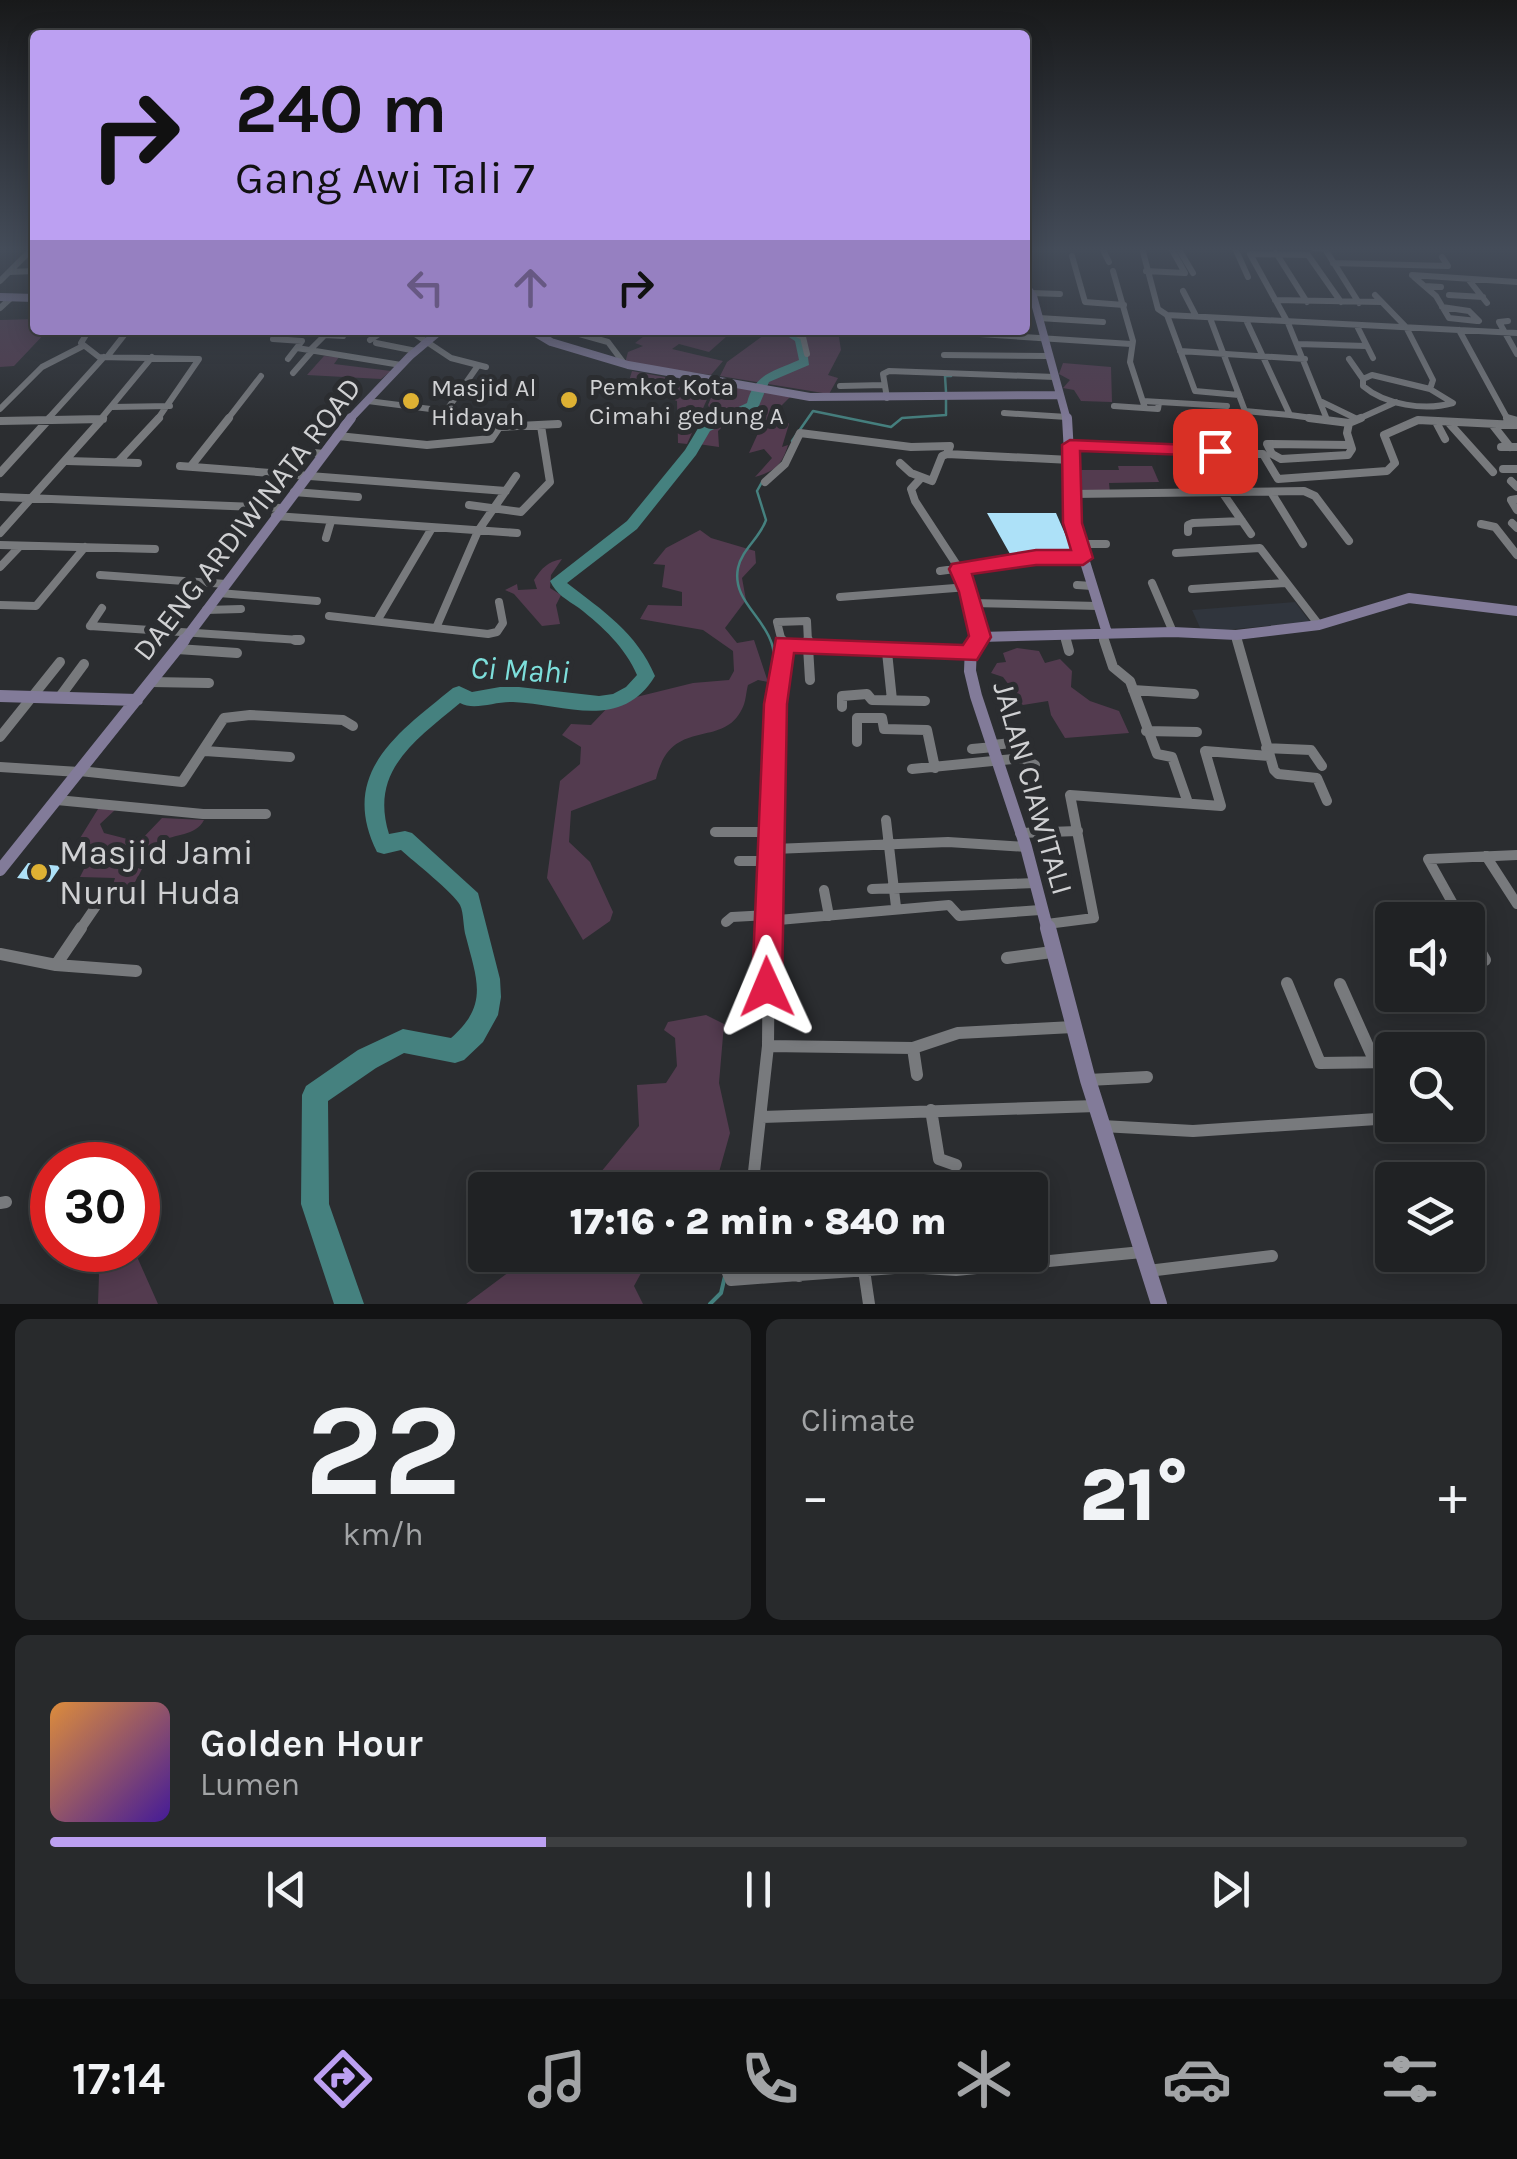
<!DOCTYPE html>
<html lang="en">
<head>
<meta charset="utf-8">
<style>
  body { margin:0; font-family:Karla,sans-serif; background:#282a2c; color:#f1f3f6; height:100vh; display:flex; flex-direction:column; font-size:38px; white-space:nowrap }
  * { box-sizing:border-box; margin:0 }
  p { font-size:32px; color:#a2a4a6 }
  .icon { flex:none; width:55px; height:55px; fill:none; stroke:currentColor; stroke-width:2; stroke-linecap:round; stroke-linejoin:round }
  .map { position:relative; height:1304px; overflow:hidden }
  .drawer { display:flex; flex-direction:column; gap:15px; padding:15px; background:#121314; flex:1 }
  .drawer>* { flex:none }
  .top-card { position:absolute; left:30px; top:30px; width:1000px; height:305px; border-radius:10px; box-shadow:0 5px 25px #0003,0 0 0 2px #3d3f41; background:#bca0f2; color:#111; overflow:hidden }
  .fabs { position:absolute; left:1375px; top:902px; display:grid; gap:20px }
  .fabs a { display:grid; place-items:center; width:110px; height:110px; border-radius:10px; background:#202224; box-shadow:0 5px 25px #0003,0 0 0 2px #3d3f41; font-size:50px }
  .speed { position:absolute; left:30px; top:1142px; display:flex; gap:20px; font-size:50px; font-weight:700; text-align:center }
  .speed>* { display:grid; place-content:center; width:130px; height:130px; border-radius:50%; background:#202224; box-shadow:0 5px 25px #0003,0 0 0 2px #3d3f41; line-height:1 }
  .speed .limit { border:15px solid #d22; background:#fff; color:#111 }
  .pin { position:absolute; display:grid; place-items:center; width:85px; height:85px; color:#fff; margin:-42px; border-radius:20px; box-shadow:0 5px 15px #0006 }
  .me { position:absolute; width:110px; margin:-55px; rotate:359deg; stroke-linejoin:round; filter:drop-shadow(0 0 8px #0008) }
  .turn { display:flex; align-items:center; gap:35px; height:210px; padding:0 40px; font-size:45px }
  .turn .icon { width:130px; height:130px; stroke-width:2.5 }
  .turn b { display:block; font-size:70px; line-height:85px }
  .lanes { display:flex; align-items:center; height:95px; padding:0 40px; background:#0003; justify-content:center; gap:50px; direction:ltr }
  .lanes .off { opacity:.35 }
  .big { font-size:75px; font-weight:800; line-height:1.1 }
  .drawer .widget { flex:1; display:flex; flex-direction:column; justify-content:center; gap:15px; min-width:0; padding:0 35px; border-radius:15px; background:#282a2c }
  .drawer .dial { align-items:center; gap:0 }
  .dial b { font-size:130px; line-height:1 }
  .song { display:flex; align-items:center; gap:30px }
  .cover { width:120px; height:120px; border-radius:15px; background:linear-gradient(135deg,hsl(30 70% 55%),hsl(260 70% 35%)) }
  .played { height:10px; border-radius:5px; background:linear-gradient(90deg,#bca0f2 35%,#3d3f41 35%) }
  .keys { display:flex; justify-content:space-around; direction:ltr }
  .heat { display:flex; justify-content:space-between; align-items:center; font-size:55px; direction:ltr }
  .drawer .tiles { flex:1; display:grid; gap:15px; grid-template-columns:1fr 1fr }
  .widget:last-child { grid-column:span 2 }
  .trip { position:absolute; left:468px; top:1172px; width:580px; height:100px; border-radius:10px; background:#202224; box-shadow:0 5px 25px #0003,0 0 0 2px #3d3f41; font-weight:800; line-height:100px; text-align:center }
  .tabs { display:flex; height:160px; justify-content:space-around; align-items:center; background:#0d0e0e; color:#a2a4a6 }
  .tabs .icon { width:70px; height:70px }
  .tabs .active { color:#bca0f2 }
  .tabs b { font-size:45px; color:#f1f3f6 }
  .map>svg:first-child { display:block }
</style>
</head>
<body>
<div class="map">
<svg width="1517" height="1304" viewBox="0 0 1517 1304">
  <rect width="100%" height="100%" fill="#2b2d30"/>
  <!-- built -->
  <path fill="#30353d" d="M1295,602L1310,622L1202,632L1192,610Z"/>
  <!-- green -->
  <path fill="#533b4f" d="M35,319V330H48L14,366L0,367V320Z
    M652,330H746L727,336L709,352L679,344L672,349L723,361L711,375L625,363L628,352L643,346L635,343Z
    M771,330L838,331L841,350L828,375L838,378L829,394L720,376L727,362Z
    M324,356L339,357L334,364L391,371L381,379L307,375Z
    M1063,363L1111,367L1112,402L1081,401L1074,390L1063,388L1070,380L1059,374Z
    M632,371L713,386L687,444L678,443L677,401L633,384L629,381Z
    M726,386L791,396L777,410L789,424L782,447L788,445C782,465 775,471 755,477L772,458L764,449L749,453L760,429L753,428V422C737,415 729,421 718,431L719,447L698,444L701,429L713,416L708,405L713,393Z
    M1118,466H1152L1159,482L1109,483L1110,493L1077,490L1076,470H1119Z
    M700,530L711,538L755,551L756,563L742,578L746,600L725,628L737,643L754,640L768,682L758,680L748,685C746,692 746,702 742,709C722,750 671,715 656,779L571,811L569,842L590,862L613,912L610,921L583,940L547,878L560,781L580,764L581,747L562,735L571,724L591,725L612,703L693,683L729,680L734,671L733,651L703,630L640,619L648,605L682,606V592L662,587L665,565L653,564L666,548Z
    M562,559L551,575L550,588L561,595L556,605L560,624L542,626L514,594L505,590L517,584L518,590L537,589L534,580C542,568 547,562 562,559Z
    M1017,648L1039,651L1045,663L1060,659L1072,671L1071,687L1090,701L1119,711L1129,733L1065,738L1051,715L1048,701L1023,705L1017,701L1019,694L1004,691L1009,685L1003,677L991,673L997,663L1006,662L1003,653Z
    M98,809H116L100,824L104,833L139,842L162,818L204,820C195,837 175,833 160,842C148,851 142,873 133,885H113L115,878L80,877L96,845L77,843Z
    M706,1015L724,1024L719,1083L730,1133L714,1190H586L639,1126L637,1085L666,1083L677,1066L675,1038L664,1030L668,1022Z
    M92,1250H134L158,1304H98L99,1275Z
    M532,1255H651L634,1286L643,1304H466Z"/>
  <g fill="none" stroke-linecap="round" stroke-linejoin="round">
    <!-- stream-far1 -->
    <path stroke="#45817f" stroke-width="2.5" d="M946,392L945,376H951
      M792,441L813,411L891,427L902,418L946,415V400
      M762,482L757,491L766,520C760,538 742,549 738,568C732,598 760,614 770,639C776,652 774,665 773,679"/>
    <!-- stream -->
    <path stroke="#45817f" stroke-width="4" d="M710,1304L721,1293L725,1276"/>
    <!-- river -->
    <path fill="#45817f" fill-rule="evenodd" d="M778,330H793L805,336L809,365L769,382L758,408L710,431L696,455L637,529L567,583C602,610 637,633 655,676C621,732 565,704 513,702C495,701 475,711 460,703C416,740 369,770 389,834L405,831L412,833L478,893L500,979L501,997L498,1015L483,1042L464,1060L455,1063L404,1053L376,1068L328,1101L329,1204L364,1304H334L301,1204L302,1095L306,1086L358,1050L403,1029L451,1038C489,1005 477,980 466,937C463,928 464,913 460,905C454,893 413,861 401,850L384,854L377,852C338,773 398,733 453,688L459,686L472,692L500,687H519L599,696L613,694L626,687L637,675C625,647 603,627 579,608C567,600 556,594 550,581L627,521L685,450L700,425L747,403C754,374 774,371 799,360L795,341Z"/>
  </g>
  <!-- building -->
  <path fill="#ade1f8" d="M987,513H1056L1072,550L1010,554Z
    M28,863L61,866L50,882L17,878Z"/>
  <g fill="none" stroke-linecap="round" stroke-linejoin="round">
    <!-- street-far3 -->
    <path stroke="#787a7d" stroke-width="6" d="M1102,248L1109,262
      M1142,248L1158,309L1167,315L1517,333
      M1178,248L1193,273
      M1235,248L1248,277
      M1314,248L1325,249L1359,303
      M1276,253L1307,302
      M1072,256L1085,302L1124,305
      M1333,263L1448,266L1442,257
      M1113,271L1133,341L1130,362L1145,408
      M1146,271L1185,273L1171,248
      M9,272L35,271
      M1412,275L1517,282
      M1414,277L1436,296L1449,318L1477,321
      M1468,279L1487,303
      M0,281L33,248
      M1425,286L1441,287
      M1183,291L1196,316
      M1031,293L1060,294
      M1375,295L1406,327L1433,380L1430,389
      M1449,295L1483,297
      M1275,300L1381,302
      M1442,307L1469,311L1479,321
      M0,308L12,297
      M1167,315L1195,391L1239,395
      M1039,318L1103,322
      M1210,318L1245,411L1290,415L1246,320
      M1508,321L1499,322L1517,354
      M1357,326L1373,358
      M89,330L81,343L99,357L199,359L157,420
      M409,330L451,358L486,367
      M565,330L608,342L623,362
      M788,330L803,337L807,354
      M1459,330L1507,418L1514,420
      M949,332L1131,344
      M87,333L125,334L107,357
      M125,334L160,332
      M325,335L343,336
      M273,339L302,341L288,359
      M370,340L385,330
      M376,343L416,351
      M1298,344L1366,346
      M297,348L401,365
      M311,349L330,330
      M1180,351L1305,359
      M944,355L1048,356
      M1349,359L1363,379
      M293,373L313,350
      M1372,375L1430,389L1453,403C1425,411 1385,405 1363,386V379Z
      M840,386L884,385
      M887,398L883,374L889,371L1055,377
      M368,401L446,411L477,367
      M1143,401L1227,406
      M1322,402L1355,418
      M1114,406L1158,409L1159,403
      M112,407L170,406
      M0,409L42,367L83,346
      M1004,413L1067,417
      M1290,415L1327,420
      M1326,417L1288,323L1250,254L1308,255L1341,302
      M47,420L104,357
      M50,420L103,419
      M100,420L152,357
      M227,420L261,376
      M1356,420L1396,402"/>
    <!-- street-far2 -->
    <path stroke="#787a7d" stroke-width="8" d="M1309,418L1349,423
      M1507,418L1517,421
      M0,421L103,419
      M1436,422L1445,439
      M1449,423L1493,472
      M1492,424L1510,447
      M338,436L427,445L491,439L499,427L558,424
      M1210,436H1242L1253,454L1222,455L1215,451Z
      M1070,445L1215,451
      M1350,445L1267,444L1272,454L1281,459L1348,455L1352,449L1347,433L1349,423L1361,418
      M1501,447H1517
      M293,451L324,454
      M1253,454H1263L1278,479L1387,471L1395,463L1384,435L1418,420L1517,425
      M67,461L138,463
      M118,462L159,418
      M900,463L911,473L932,481L942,456L947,454L1071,460
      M180,466L506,491
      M191,466L229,418
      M1503,469H1517
      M0,473L50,418
      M921,478L911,489L915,501L964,576L980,637
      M1511,481L1517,487
      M765,482L785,464L800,433L911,447L950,446L947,454
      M294,492L358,497
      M1222,492L1251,534
      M1271,492L1303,544
      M1072,494L1304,491L1315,496L1349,541
      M0,497L282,508
      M1517,499L1511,500L1517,510
      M469,505L521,512L550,482L541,426
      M275,516L517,533
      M1512,523L1517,528
      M1481,524L1495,527L1517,555
      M1188,532V525L1193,523L1242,521
      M0,533L103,418
      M326,538L331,521
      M1079,544H1106
      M0,545L155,549
      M1176,553L1260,548L1319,625
      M0,567L20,546
      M940,571L1036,558L1083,557
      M100,575L226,584
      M1152,583L1173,632
      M1077,585L1092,586
      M1192,589L1285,583
      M219,593L317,601
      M840,597L968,587
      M972,603L1098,606
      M0,605L36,606L85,547
      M206,610L241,609
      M329,616L488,634L497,632L503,623L499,602
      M377,621L432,528
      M90,626L300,640
      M90,626L102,608
      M436,628L478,531L516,476
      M1102,634L1105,642
      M1065,635L1067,642
      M1236,635L1238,642
      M782,642L777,622L807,621L808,642"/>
    <!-- street-far1 -->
    <path stroke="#787a7d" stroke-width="10" d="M295,640H300
      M782,640L783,644L808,647
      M808,640V647
      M1066,640L1069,651
      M1104,640L1113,667L1130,681L1157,754L1172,757L1187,800
      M1237,640L1274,770L1278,774L1317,778L1327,801
      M808,647L969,654
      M808,647L810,680
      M177,649L237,653
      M887,652L892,700
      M151,682L209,683
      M1133,690L1194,694
      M59,698L84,664
      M842,707V696L867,694L872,700L925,701
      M1146,731L1197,732
      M0,737L60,662
      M857,742V718H882L884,729L927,730L935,768
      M993,745L1020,742
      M1266,748L1311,750L1322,766
      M972,749L994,747
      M205,751L290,757
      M0,767L79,772
      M912,769L1023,758L1035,765
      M80,771L182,782L224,718L250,715L343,720L353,726
      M57,800L203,814H266
      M886,820L896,907
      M715,832H774
      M1020,833L1078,831
      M774,849L948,842L1026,847
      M1486,856L1517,904
      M739,861H769
      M872,889L1035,883
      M824,890L829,916
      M1462,920L1428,859L1517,855
      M767,921L949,905L959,916L1040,910
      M726,922L732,917L767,915
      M1047,924L1094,918L1070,795L1221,806L1205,751L1269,756
      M79,931L105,893
      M769,931V850L774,849L775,704L783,644"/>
    <!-- street -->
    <path stroke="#787a7d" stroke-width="12" d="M1468,930L1485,960
      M0,954L56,965L136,971
      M1007,958L1052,952
      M56,965L81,928
      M1287,983L1320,1063L1392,1062
      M1340,984L1375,1062
      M768,1046L913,1048L958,1033L1073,1027
      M913,1048L917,1075
      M1384,1062L1392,1082
      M1088,1080L1147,1077
      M931,1110L939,1159L956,1165
      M761,1117L1096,1106
      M1102,1126L1193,1131L1392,1118
      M752,1190L768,1046L769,928
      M0,1203L6,1202
      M734,1255L728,1273L731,1280L908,1267L956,1270L1142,1252
      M798,1255L799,1276
      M864,1270L869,1304
      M1148,1271L1272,1256"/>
    <!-- secondary-far3 -->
    <path stroke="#827b99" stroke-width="8" d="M1025,285L1033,296L1067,420
      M0,297L35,298
      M531,330L551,342L628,365L810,397L1060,395
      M349,420L410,356L441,330"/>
    <!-- secondary-far2 -->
    <path stroke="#827b99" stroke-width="10" d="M1067,418L1073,523L1107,633
      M183,642L351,418
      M975,642L980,637L1173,632L1236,635L1319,625L1409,598L1517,611"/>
    <!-- secondary-far1 -->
    <path stroke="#827b99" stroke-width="12" d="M977,640L971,646L970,671L976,696L1026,847L1048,931
      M0,696L137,700
      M0,870L184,640"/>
    <!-- secondary -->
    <path stroke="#827b99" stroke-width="16" d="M1048,928L1088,1080L1159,1304"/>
  </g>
  <!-- sky -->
  <linearGradient id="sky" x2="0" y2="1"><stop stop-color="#18191a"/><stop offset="0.58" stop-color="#444c59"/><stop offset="1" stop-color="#444c59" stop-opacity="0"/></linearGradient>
  <rect width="1517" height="430" fill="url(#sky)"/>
  <!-- route -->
  <path fill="#e11d48" stroke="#92132f" stroke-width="2.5" d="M1070,440L1215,446L1224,451L1215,456L1080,451L1082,523L1093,558L1083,565H1036L972,574L991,637L977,660L794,653L787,704L782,987L778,998L767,1002L756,998L752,987L764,704L776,638L963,645L969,636L959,592L949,569L952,564L1036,550H1071L1063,523L1062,445Z"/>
  <!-- markers -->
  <g fill="#deb133" stroke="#2b2d30" stroke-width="4">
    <circle cx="569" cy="400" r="10"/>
    <circle cx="411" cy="401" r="10"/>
    <circle cx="39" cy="872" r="10"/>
  </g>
  <g text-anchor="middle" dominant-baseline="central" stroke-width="10" stroke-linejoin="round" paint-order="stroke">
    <!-- far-poi labels -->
    <g font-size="25" fill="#d0d1d3" stroke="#2b2d30" text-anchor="start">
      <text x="589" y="386">Pemkot Kota<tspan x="589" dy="29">Cimahi gedung A</tspan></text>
      <text x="431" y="387">Masjid Al<tspan x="431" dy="29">Hidayah</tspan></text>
    </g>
    <!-- street labels -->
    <g font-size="30" fill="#d0d1d3" stroke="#2b2d30">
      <text transform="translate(247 519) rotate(-52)">DAENG ARDIWINATA ROAD</text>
      <text transform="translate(1033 788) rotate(74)">JALAN CIAWITALI</text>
    </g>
    <!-- water labels -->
    <g font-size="32" font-style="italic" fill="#7ddfdb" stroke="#2b2d30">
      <text transform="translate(520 670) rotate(3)">Ci Mahi</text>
    </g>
    <!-- near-poi labels -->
    <g font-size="35" fill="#d0d1d3" stroke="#2b2d30" text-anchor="start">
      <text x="59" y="852">Masjid Jami<tspan x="59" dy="40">Nurul Huda</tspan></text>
    </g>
  </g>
</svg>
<div class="fabs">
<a><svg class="icon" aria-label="sound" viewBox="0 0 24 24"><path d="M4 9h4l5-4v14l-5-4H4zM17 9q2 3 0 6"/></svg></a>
<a><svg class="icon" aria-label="search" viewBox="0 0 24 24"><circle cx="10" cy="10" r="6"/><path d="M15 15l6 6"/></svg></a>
<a><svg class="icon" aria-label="layers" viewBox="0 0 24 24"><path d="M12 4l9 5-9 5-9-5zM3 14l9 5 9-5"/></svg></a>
</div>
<div class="speed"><div class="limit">30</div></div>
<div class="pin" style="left:1215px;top:451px;background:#d93025"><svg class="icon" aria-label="arrive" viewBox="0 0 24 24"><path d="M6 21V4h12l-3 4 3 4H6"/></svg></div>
<svg class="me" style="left:767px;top:987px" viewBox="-20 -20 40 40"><path d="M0-17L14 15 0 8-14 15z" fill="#e11d48" stroke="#fff" stroke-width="4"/></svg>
<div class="trip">17:16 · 2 min · 840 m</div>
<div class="top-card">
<div class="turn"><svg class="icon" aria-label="right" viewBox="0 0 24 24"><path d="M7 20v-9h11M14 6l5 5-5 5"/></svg><div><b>240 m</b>Gang Awi Tali 7</div></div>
<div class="lanes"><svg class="icon off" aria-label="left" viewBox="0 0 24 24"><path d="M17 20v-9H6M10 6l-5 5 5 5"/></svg><svg class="icon off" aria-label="ahead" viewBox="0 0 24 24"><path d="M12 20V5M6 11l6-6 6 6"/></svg><svg class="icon" aria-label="right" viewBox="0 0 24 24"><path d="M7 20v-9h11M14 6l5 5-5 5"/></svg></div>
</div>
</div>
<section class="drawer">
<div class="tiles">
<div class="widget dial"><b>22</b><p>km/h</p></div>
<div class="widget"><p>Climate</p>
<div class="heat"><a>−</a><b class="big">21°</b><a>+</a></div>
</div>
<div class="widget">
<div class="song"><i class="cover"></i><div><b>Golden Hour</b><p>Lumen</p></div></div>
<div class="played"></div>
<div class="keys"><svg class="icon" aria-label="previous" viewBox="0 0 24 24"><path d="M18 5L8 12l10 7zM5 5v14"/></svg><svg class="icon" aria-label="pause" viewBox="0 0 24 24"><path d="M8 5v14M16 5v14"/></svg><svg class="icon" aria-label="next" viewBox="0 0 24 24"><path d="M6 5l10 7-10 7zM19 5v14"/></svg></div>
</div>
</div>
</section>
<nav class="tabs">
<b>17:14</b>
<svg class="icon active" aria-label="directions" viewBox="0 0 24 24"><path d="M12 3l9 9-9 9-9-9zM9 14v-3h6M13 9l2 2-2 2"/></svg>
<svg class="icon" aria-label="music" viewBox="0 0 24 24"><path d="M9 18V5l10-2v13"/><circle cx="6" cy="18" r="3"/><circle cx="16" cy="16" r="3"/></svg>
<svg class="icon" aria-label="phone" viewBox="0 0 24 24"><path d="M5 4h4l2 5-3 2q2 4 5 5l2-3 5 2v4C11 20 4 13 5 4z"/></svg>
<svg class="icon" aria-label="climate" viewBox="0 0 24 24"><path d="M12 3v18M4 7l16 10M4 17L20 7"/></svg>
<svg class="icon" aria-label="car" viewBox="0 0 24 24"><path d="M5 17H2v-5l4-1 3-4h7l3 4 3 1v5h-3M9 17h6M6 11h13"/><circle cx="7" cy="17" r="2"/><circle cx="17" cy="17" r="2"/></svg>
<svg class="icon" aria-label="filters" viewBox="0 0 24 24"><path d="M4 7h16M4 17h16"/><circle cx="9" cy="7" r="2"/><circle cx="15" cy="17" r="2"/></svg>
</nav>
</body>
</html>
